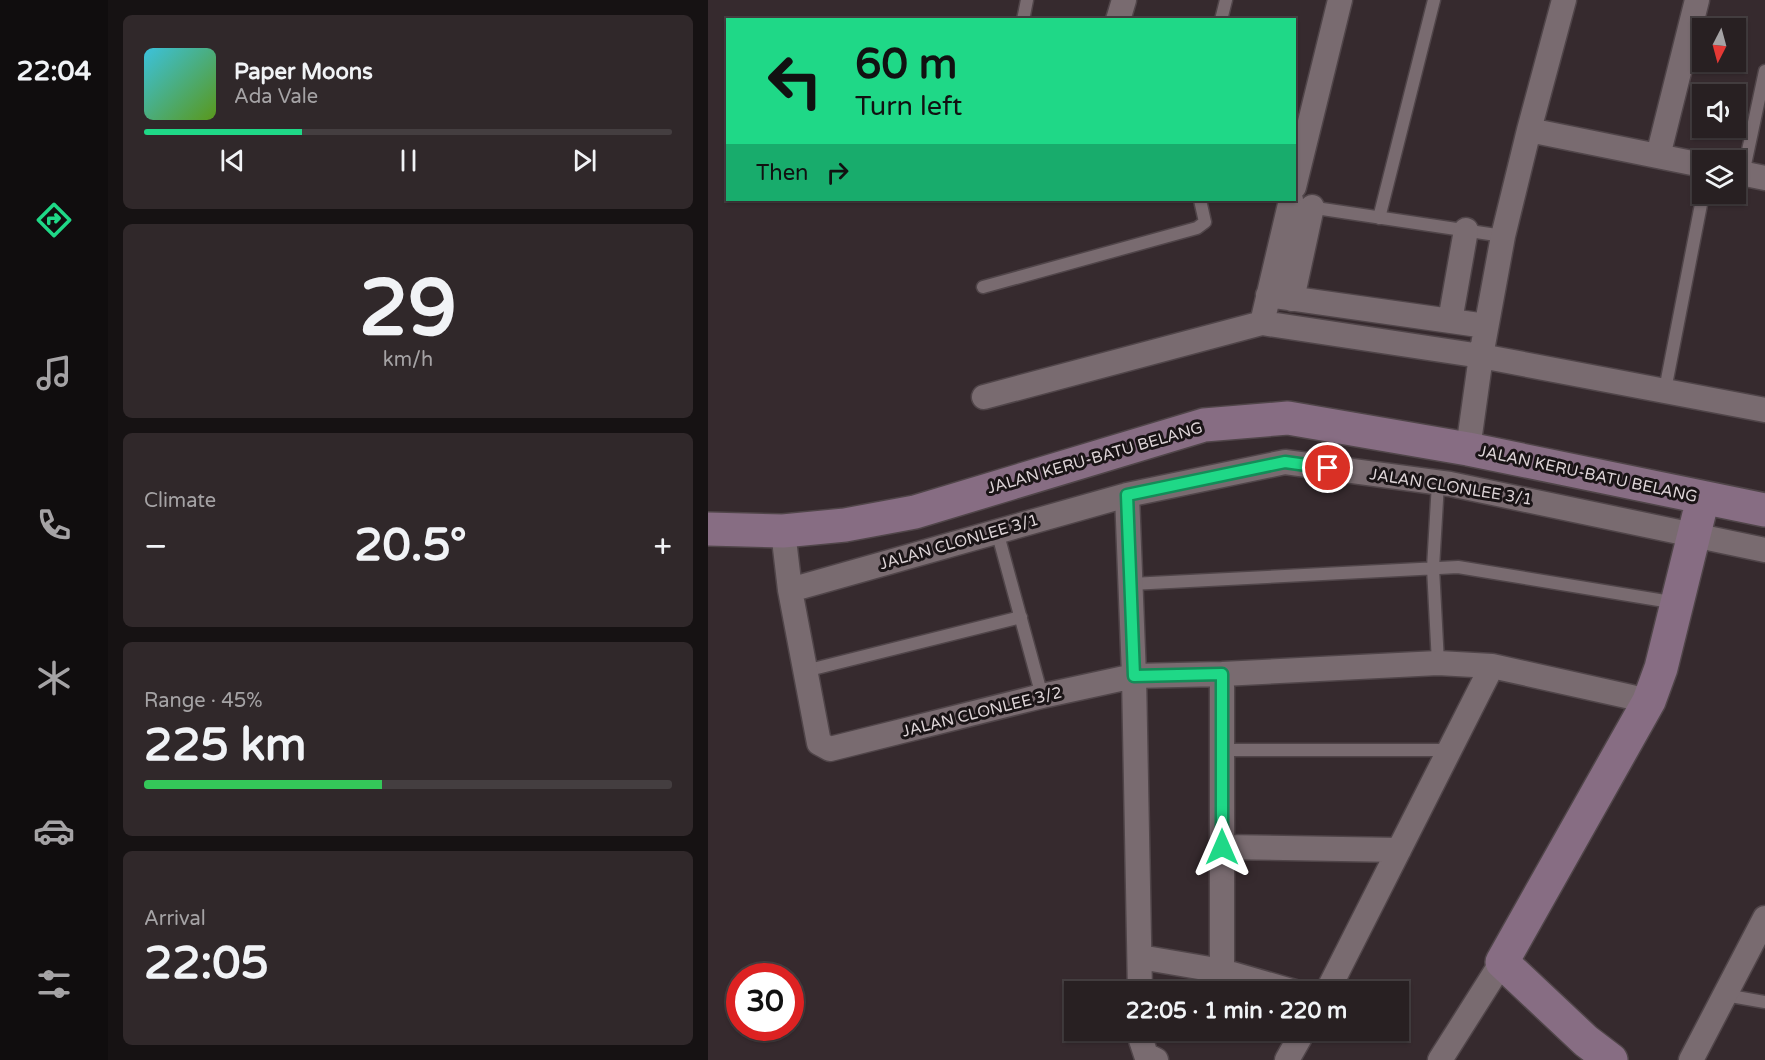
<!DOCTYPE html>
<html lang="en">
<head>
<meta charset="utf-8">
<style>
  body { margin:0; font-family:"Varela Round",sans-serif; background:#30282a; color:#f1f3f6; height:100vh; display:flex; flex-direction:column; font-size:22px; white-space:nowrap }
  * { box-sizing:border-box; margin:0 }
  p { font-size:20px; color:#a5a3a5 }
  .icon { flex:none; width:33px; height:33px; fill:none; stroke:currentColor; stroke-width:2; stroke-linecap:round; stroke-linejoin:round }
  .map { position:relative; flex:1; overflow:hidden }
  .drawer { display:flex; flex-direction:column; gap:15px; padding:15px; background:#161213; width:600px }
  .drawer>* { flex:none }
  .guide { position:absolute; left:18px; top:18px; width:570px; height:183px; border-radius:0px; box-shadow:0 2px 4px #0004,0 0 0 2px #443e40; background:#1fd887; color:#111; overflow:hidden }
  .needle { width:39px; rotate:186deg }
  .controls { position:absolute; left:984px; top:18px; display:grid; gap:12px }
  .controls a { display:grid; place-items:center; width:54px; height:54px; border-radius:0px; background:#282022; box-shadow:0 2px 4px #0004,0 0 0 2px #443e40; font-size:30px }
  .speed { position:absolute; left:18px; top:963px; display:flex; gap:12px; font-size:30px; font-weight:700; text-align:center }
  .speed>* { display:grid; place-content:center; width:78px; height:78px; border-radius:50%; background:#282022; box-shadow:0 2px 4px #0004,0 0 0 2px #443e40; line-height:1 }
  .speed .limit { border:9px solid #d22; background:#fff; color:#111 }
  .pin { position:absolute; display:grid; place-items:center; width:51px; height:51px; color:#fff; margin:-26px; border:3px solid #fff; border-radius:50%; box-shadow:0 2px 6px #0007 }
  .me { position:absolute; width:66px; margin:-33px; rotate:0deg; stroke-linejoin:round; filter:drop-shadow(0 0 4px #0008) }
  .turn { display:flex; align-items:center; gap:21px; height:126px; padding:0 30px; font-size:27px }
  .turn .icon { width:78px; height:78px; stroke-width:2.5 }
  .turn b { display:block; font-size:42px; line-height:51px }
  .then { display:flex; align-items:center; height:57px; padding:0 30px; background:#0003; gap:12px; font-size:22px }
  .big { font-size:45px; font-weight:800; line-height:1.1 }
  .drawer .card { flex:1; display:flex; flex-direction:column; justify-content:center; gap:9px; min-width:0; padding:0 21px; border-radius:9px; background:#30282a }
  .drawer .dial { align-items:center; gap:0 }
  .dial b { font-size:78px; line-height:1 }
  .song { display:flex; align-items:center; gap:18px }
  .cover { width:72px; height:72px; border-radius:9px; background:linear-gradient(135deg,hsl(190 70% 55%),hsl(90 70% 35%)) }
  .played { height:6px; border-radius:3px; background:linear-gradient(90deg,#1fd887 30%,#443e40 30%) }
  .keys { display:flex; justify-content:space-around; direction:ltr }
  .heat { display:flex; justify-content:space-between; align-items:center; font-size:33px; direction:ltr }
  .charge { height:9px; border-radius:4px; background:linear-gradient(90deg,#34c759 45%,#443e40 0) }
  .trip { position:absolute; left:356px; top:981px; width:345px; height:60px; border-radius:0px; background:#282022; box-shadow:0 2px 4px #0004,0 0 0 2px #443e40; font-weight:800; line-height:60px; text-align:center }
  main { display:flex; flex:1; min-height:0 }
  .menu { display:flex; flex-direction:column; width:108px; justify-content:space-around; align-items:center; background:#100d0e; color:#a5a3a5 }
  .menu .icon { width:42px; height:42px }
  .menu .current { color:#1fd887 }
  .menu b { font-size:27px; color:#f1f3f6 }
  .map>svg:first-child { display:block }
</style>
</head>
<body>
<main>
<nav class="menu">
<b>22:04</b>
<svg class="icon current" aria-label="directions" viewBox="0 0 24 24"><path d="M12 3l9 9-9 9-9-9zM9 14v-3h6M13 9l2 2-2 2"/></svg>
<svg class="icon" aria-label="music" viewBox="0 0 24 24"><path d="M9 18V5l10-2v13"/><circle cx="6" cy="18" r="3"/><circle cx="16" cy="16" r="3"/></svg>
<svg class="icon" aria-label="phone" viewBox="0 0 24 24"><path d="M5 4h4l2 5-3 2q2 4 5 5l2-3 5 2v4C11 20 4 13 5 4z"/></svg>
<svg class="icon" aria-label="climate" viewBox="0 0 24 24"><path d="M12 3v18M4 7l16 10M4 17L20 7"/></svg>
<svg class="icon" aria-label="car" viewBox="0 0 24 24"><path d="M5 17H2v-5l4-1 3-4h7l3 4 3 1v5h-3M9 17h6M6 11h13"/><circle cx="7" cy="17" r="2"/><circle cx="17" cy="17" r="2"/></svg>
<svg class="icon" aria-label="filters" viewBox="0 0 24 24"><path d="M4 7h16M4 17h16"/><circle cx="9" cy="7" r="2"/><circle cx="15" cy="17" r="2"/></svg>
</nav>
<section class="drawer">
<div class="card">
<div class="song"><i class="cover"></i><div><b>Paper Moons</b><p>Ada Vale</p></div></div>
<div class="played"></div>
<div class="keys"><svg class="icon" aria-label="previous" viewBox="0 0 24 24"><path d="M18 5L8 12l10 7zM5 5v14"/></svg><svg class="icon" aria-label="pause" viewBox="0 0 24 24"><path d="M8 5v14M16 5v14"/></svg><svg class="icon" aria-label="next" viewBox="0 0 24 24"><path d="M6 5l10 7-10 7zM19 5v14"/></svg></div>
</div>
<div class="card dial"><b>29</b><p>km/h</p></div>
<div class="card"><p>Climate</p>
<div class="heat"><a>−</a><b class="big">20.5°</b><a>+</a></div>
</div>
<div class="card"><p>Range · 45%</p><b class="big">225 km</b><div class="charge"></div></div>
<div class="card"><p>Arrival</p><b class="big">22:05</b></div>
</section>
<div class="map">
<svg width="1057" height="1060" viewBox="0 0 1057 1060">
  <rect width="100%" height="100%" fill="#362a2e"/>
  <g fill="none" stroke-linecap="round" stroke-linejoin="round">
    <!-- lane casing -->
    <g stroke="#504549" stroke-width="15">
      <path id="lane" d="M315,20L319,0
        M513,20L518,0
        M1035,174L1057,71
        M601,207L795,236
        M671,218L726,0
        M275,287L489,228L497,222L492,200
        M957,390L995,194
        M730,483L725,568L730,663
        M289,531L334,696
        M423,584L750,567L969,603
        M97,671L313,617
        M514,750H743
        M1017,995L1057,1002"/>
    </g>
    <!-- street casing -->
    <g stroke="#504549" stroke-width="27">
      <path id="street" d="M856,0L821,130L994,165
        M410,20L416,0
        M950,156L989,0
        M1028,172L1057,178
        M586,187L632,0
        M583,200L554,323L773,356L1057,410
        M560,295L778,326
        M584,299L604,207
        M742,321L758,230
        M276,397L554,323
        M760,449L773,356L795,236L821,130
        M419,495L426,676L432,992
        M75,531L82,590L111,743L122,749L334,696L426,676L514,674L730,663L784,666L941,701
        M82,590L419,495L577,462L742,484L1057,550
        M514,847L691,850
        M432,957L514,971L587,992
        M514,971V674
        M619,992L784,666
        M433,1030V1040L438,1055L448,1060
        M579,1060L596,1030
        M732,1060L794,962
        M983,1060L1057,918"/>
    </g>
    <!-- secondary casing -->
    <g stroke="#504549" stroke-width="36">
      <path id="secondary" d="M0,529L75,531L137,525L207,512L496,425L580,418L760,449L1057,510
        M903,1060L878,1041L794,962L941,701L953,668L995,498"/>
    </g>
    <!-- lane -->
    <use href="#lane" stroke="#796b70" stroke-width="12"/>
    <!-- street -->
    <use href="#street" stroke="#796b70" stroke-width="24"/>
    <!-- secondary -->
    <use href="#secondary" stroke="#876d83" stroke-width="33"/>
  </g>
  <g fill="none" stroke-linecap="round" stroke-linejoin="round">
    <!-- route casing -->
    <g stroke="#148c58" stroke-width="15">
      <path id="route" d="M514,847V674L426,676L419,495L577,462L620,468"/>
    </g>
    <!-- route -->
    <use href="#route" stroke="#1fd887" stroke-width="10"/>
  </g>
  <g text-anchor="middle" dominant-baseline="central" stroke-width="6" stroke-linejoin="round" paint-order="stroke">
    <!-- street labels -->
    <g font-size="16" fill="#ddd4d7" stroke="#1a1416">
      <text transform="translate(387 458) rotate(-16)">JALAN KERU-BATU BELANG</text>
      <text transform="translate(880 474) rotate(12)">JALAN KERU-BATU BELANG</text>
      <text transform="translate(743 487) rotate(9)">JALAN CLONLEE 3/1</text>
      <text transform="translate(251 542) rotate(-16)">JALAN CLONLEE 3/1</text>
      <text transform="translate(274 712) rotate(-14)">JALAN CLONLEE 3/2</text>
    </g>
  </g>
</svg>
<div class="controls">
<a><svg class="needle" viewBox="-14 -14 28 28"><path d="M0-13l5 13h-10z" fill="#e53935"/><path d="M0 13l5-13h-10z" fill="#a5a3a5"/></svg></a>
<a><svg class="icon" aria-label="sound" viewBox="0 0 24 24"><path d="M4 9h4l5-4v14l-5-4H4zM17 9q2 3 0 6"/></svg></a>
<a><svg class="icon" aria-label="layers" viewBox="0 0 24 24"><path d="M12 4l9 5-9 5-9-5zM3 14l9 5 9-5"/></svg></a>
</div>
<div class="speed"><div class="limit">30</div></div>
<div class="pin" style="left:620px;top:468px;background:#d93025"><svg class="icon" aria-label="arrive" viewBox="0 0 24 24"><path d="M6 21V4h12l-3 4 3 4H6"/></svg></div>
<svg class="me" style="left:514px;top:847px" viewBox="-20 -20 40 40"><path d="M0-17L14 15 0 8-14 15z" fill="#1fd887" stroke="#fff" stroke-width="4"/></svg>
<div class="trip">22:05 · 1 min · 220 m</div>
<div class="guide">
<div class="turn"><svg class="icon" aria-label="left" viewBox="0 0 24 24"><path d="M17 20v-9H6M10 6l-5 5 5 5"/></svg><div><b>60 m</b>Turn left</div></div>
<div class="then">Then<svg class="icon" aria-label="right" viewBox="0 0 24 24"><path d="M7 20v-9h11M14 6l5 5-5 5"/></svg></div>
</div>
</div>
</main>
</body>
</html>
